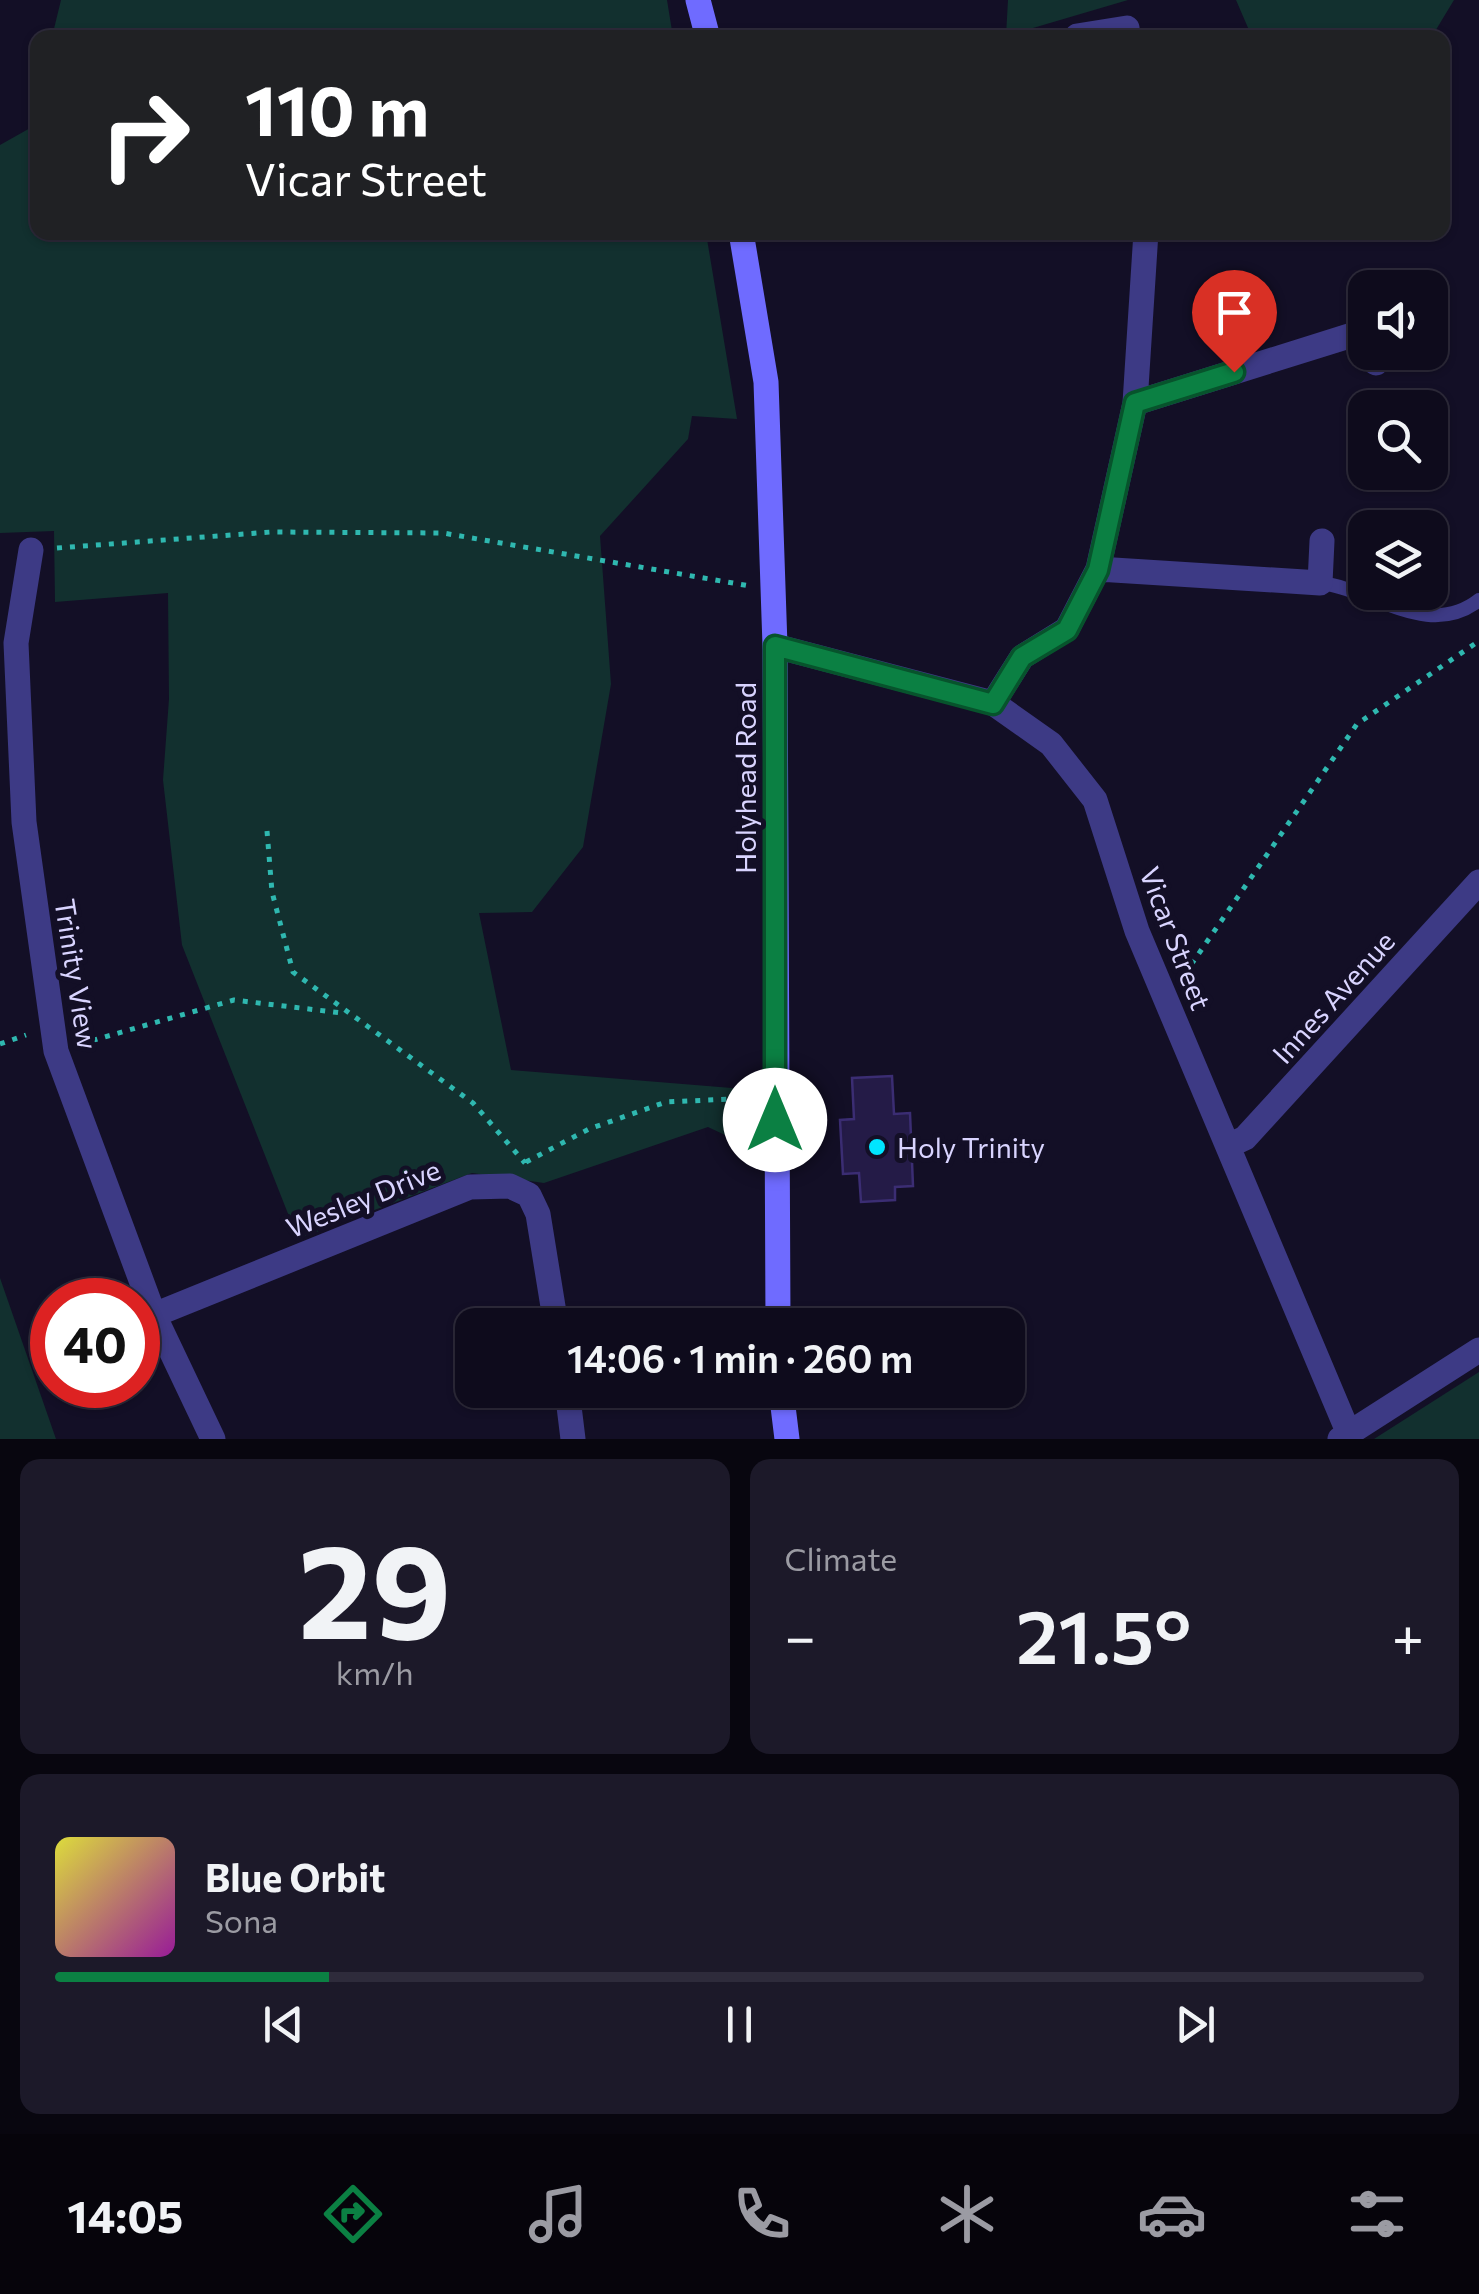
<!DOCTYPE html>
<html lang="en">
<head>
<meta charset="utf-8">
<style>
  body { margin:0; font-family:Commissioner,sans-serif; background:#1c1929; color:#f1f3f6; height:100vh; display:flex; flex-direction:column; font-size:38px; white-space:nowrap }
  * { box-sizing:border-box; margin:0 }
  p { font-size:32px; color:#9b9ba3 }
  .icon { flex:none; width:55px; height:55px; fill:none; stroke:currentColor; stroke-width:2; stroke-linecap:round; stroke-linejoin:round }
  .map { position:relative; height:1439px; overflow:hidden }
  .panel { display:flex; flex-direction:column; gap:20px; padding:20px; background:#08060f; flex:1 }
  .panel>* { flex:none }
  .top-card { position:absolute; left:30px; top:30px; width:1420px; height:210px; border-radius:20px; box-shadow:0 2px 8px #0004,0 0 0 2px #2e2b3b; background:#202124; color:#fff; overflow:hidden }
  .buttons { position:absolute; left:1348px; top:270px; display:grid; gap:20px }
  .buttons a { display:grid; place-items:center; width:100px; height:100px; border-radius:20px; background:#0e0b1c; box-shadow:0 2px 8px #0004,0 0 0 2px #2e2b3b; font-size:50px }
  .speed { position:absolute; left:30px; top:1278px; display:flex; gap:20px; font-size:50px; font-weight:700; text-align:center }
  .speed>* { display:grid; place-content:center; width:130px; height:130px; border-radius:50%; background:#0e0b1c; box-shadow:0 2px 8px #0004,0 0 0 2px #2e2b3b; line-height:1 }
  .speed .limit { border:15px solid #d22; background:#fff; color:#111 }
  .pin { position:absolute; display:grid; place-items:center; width:85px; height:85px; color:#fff; margin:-102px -42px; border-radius:50% 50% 50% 0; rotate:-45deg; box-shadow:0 0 10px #0007 }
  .pin .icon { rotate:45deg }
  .me { position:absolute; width:110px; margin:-55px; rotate:0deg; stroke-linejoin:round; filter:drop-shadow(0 0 8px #0008) }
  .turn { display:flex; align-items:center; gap:35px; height:210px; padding:0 50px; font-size:45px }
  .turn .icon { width:130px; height:130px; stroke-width:2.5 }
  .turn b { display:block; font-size:70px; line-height:85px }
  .big { font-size:75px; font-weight:600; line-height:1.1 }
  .panel .tile { flex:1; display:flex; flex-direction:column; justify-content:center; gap:15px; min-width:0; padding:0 35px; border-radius:20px; background:#1c1929 }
  .panel .dial { align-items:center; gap:0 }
  .dial b { font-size:130px; line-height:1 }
  .song { display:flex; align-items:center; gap:30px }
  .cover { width:120px; height:120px; border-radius:15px; background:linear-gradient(135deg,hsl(60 70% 55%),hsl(300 70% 35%)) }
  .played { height:10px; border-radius:5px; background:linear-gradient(90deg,#0b8043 20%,#2e2b3b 20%) }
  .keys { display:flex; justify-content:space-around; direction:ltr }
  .heat { display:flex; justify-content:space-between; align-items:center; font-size:55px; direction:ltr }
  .panel .tiles { flex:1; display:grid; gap:20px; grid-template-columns:1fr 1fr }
  .tile:last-child { grid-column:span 2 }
  .trip { position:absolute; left:455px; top:1308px; width:570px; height:100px; border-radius:20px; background:#0e0b1c; box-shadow:0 2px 8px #0004,0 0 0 2px #2e2b3b; font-weight:600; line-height:100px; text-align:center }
  .menu { display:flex; height:160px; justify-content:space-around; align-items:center; background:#06040b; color:#9b9ba3 }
  .menu .icon { width:70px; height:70px }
  .menu .on { color:#0b8043 }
  .menu b { font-size:45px; color:#f1f3f6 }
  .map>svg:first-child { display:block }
</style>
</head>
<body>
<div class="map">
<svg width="1479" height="1439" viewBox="0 0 1479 1439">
  <rect width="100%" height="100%" fill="#130f26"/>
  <!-- green -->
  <path fill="#12302f" d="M61,0H667L673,37H52Z
    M1008,0H1128L1006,36Z
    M1236,0H1454L1431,38L1252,37Z
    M37,103L38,232L706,233L737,419L692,416L688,439L600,536L611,684L583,847L532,912L479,913L511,1070L744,1089V1144L708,1127L544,1183L472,1173L298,1239L182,945L163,780L169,699L168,593L55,602L54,531L0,533V145L32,127Z
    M0,1278L56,1439H0Z
    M1479,1372V1439H1374Z"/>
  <!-- building -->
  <path fill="#241b47" stroke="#3b2d73" stroke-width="2.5" d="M892,1076L894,1114L910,1113L913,1186L895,1187V1200L861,1202L859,1173L843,1174L840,1120L854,1119L852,1078Z"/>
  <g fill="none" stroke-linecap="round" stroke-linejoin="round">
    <!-- path -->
    <path stroke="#2fb8b0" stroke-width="5" stroke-dasharray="5 8" stroke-linecap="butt" d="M57,548L271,532L443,533L750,586
      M267,831L272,892L293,972L473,1103L525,1163
      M1184,975L1357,724L1479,641
      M0,1044L26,1035
      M80,1044L234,1000L342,1013
      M526,1162L589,1129L666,1102L752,1098"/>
    <!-- lane -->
    <path stroke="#3d3a85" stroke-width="14" d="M1320,583C1373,589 1428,640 1479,600"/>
    <!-- street -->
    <path stroke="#3d3a85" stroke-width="25" d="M1077,36L1127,28L1128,38
      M1146,232L1135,403L1365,331
      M1373,352L1376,363
      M1135,403L1098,569L1320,583L1322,541
      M31,550L16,643L24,822L56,1051L154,1315L213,1439
      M775,646L993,703L1051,744L1095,800L1137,931L1349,1434
      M993,703L1022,657L1067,629L1098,569
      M1228,1146L1245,1138L1479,882
      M154,1315L470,1187L510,1186L529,1195L538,1214L556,1325
      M567,1390L573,1439
      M1340,1439L1479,1350"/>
    <!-- secondary -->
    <path stroke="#6f6bff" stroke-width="25" d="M698,0L708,38
      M741,232L766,382L775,646L778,1325
      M781,1390L787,1439"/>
  </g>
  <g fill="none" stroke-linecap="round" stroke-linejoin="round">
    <!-- route casing -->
    <g stroke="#07532c" stroke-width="25">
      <path id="route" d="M775,1120V646L993,704L1022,657L1067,630L1098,570L1135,403L1234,372"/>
    </g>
    <!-- route -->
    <use href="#route" stroke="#0b8043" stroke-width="18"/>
  </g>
  <!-- markers -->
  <circle fill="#00e5ff" stroke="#130f26" stroke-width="4" cx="877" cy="1147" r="10"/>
  <g text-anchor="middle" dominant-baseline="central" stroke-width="10" stroke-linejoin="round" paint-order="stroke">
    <!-- street labels -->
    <g font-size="28" fill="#d9d4ff" stroke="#130f26">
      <text transform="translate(745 778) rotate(-90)">Holyhead Road</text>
      <text transform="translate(1176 938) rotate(69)">Vicar Street</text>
      <text transform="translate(77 974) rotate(81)">Trinity View</text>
      <text transform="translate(1333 997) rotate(-48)">Innes Avenue</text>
      <text transform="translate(363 1198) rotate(-22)">Wesley Drive</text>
    </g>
    <!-- poi labels -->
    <g font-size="28" fill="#d9d4ff" stroke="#130f26" text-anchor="start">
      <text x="897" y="1147">Holy Trinity</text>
    </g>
  </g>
</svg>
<div class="buttons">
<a><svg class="icon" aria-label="sound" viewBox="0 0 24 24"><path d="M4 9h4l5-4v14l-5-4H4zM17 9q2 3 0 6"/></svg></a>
<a><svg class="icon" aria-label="search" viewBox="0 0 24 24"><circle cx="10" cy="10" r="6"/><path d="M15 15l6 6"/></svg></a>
<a><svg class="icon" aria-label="layers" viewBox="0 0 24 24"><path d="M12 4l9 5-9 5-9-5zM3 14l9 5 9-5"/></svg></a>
</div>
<div class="speed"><div class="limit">40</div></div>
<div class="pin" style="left:1234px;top:372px;background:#d93025"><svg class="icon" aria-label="arrive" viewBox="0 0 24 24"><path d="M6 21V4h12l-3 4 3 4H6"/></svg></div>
<svg class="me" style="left:775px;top:1120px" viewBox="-20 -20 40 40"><circle r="19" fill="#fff"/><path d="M0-13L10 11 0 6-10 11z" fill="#0b8043"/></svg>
<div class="trip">14:06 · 1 min · 260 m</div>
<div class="top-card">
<div class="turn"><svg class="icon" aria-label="right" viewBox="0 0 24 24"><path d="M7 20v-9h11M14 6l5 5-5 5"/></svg><div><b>110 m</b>Vicar Street</div></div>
</div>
</div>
<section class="panel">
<div class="tiles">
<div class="tile dial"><b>29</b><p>km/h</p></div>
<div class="tile"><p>Climate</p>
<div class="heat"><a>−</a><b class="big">21.5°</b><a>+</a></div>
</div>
<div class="tile">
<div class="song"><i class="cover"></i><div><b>Blue Orbit</b><p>Sona</p></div></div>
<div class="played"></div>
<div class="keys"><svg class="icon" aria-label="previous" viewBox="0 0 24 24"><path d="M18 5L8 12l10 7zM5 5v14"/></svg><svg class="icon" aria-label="pause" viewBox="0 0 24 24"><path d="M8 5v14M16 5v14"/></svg><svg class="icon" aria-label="next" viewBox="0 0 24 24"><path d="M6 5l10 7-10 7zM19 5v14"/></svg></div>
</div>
</div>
</section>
<nav class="menu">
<b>14:05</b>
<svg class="icon on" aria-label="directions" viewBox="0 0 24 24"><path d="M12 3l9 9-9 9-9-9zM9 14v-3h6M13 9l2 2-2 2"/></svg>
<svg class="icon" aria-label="music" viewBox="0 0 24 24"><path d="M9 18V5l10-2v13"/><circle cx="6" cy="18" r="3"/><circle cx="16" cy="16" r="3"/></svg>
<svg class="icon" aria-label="phone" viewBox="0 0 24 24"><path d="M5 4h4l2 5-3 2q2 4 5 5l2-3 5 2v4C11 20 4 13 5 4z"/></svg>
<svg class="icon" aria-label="climate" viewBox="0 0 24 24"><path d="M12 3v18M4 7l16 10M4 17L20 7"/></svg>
<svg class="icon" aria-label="car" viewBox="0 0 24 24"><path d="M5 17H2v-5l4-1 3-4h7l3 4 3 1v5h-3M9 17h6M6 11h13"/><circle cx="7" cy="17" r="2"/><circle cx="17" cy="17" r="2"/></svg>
<svg class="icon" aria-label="filters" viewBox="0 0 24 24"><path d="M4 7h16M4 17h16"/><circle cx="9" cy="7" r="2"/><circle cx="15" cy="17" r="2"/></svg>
</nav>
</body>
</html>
